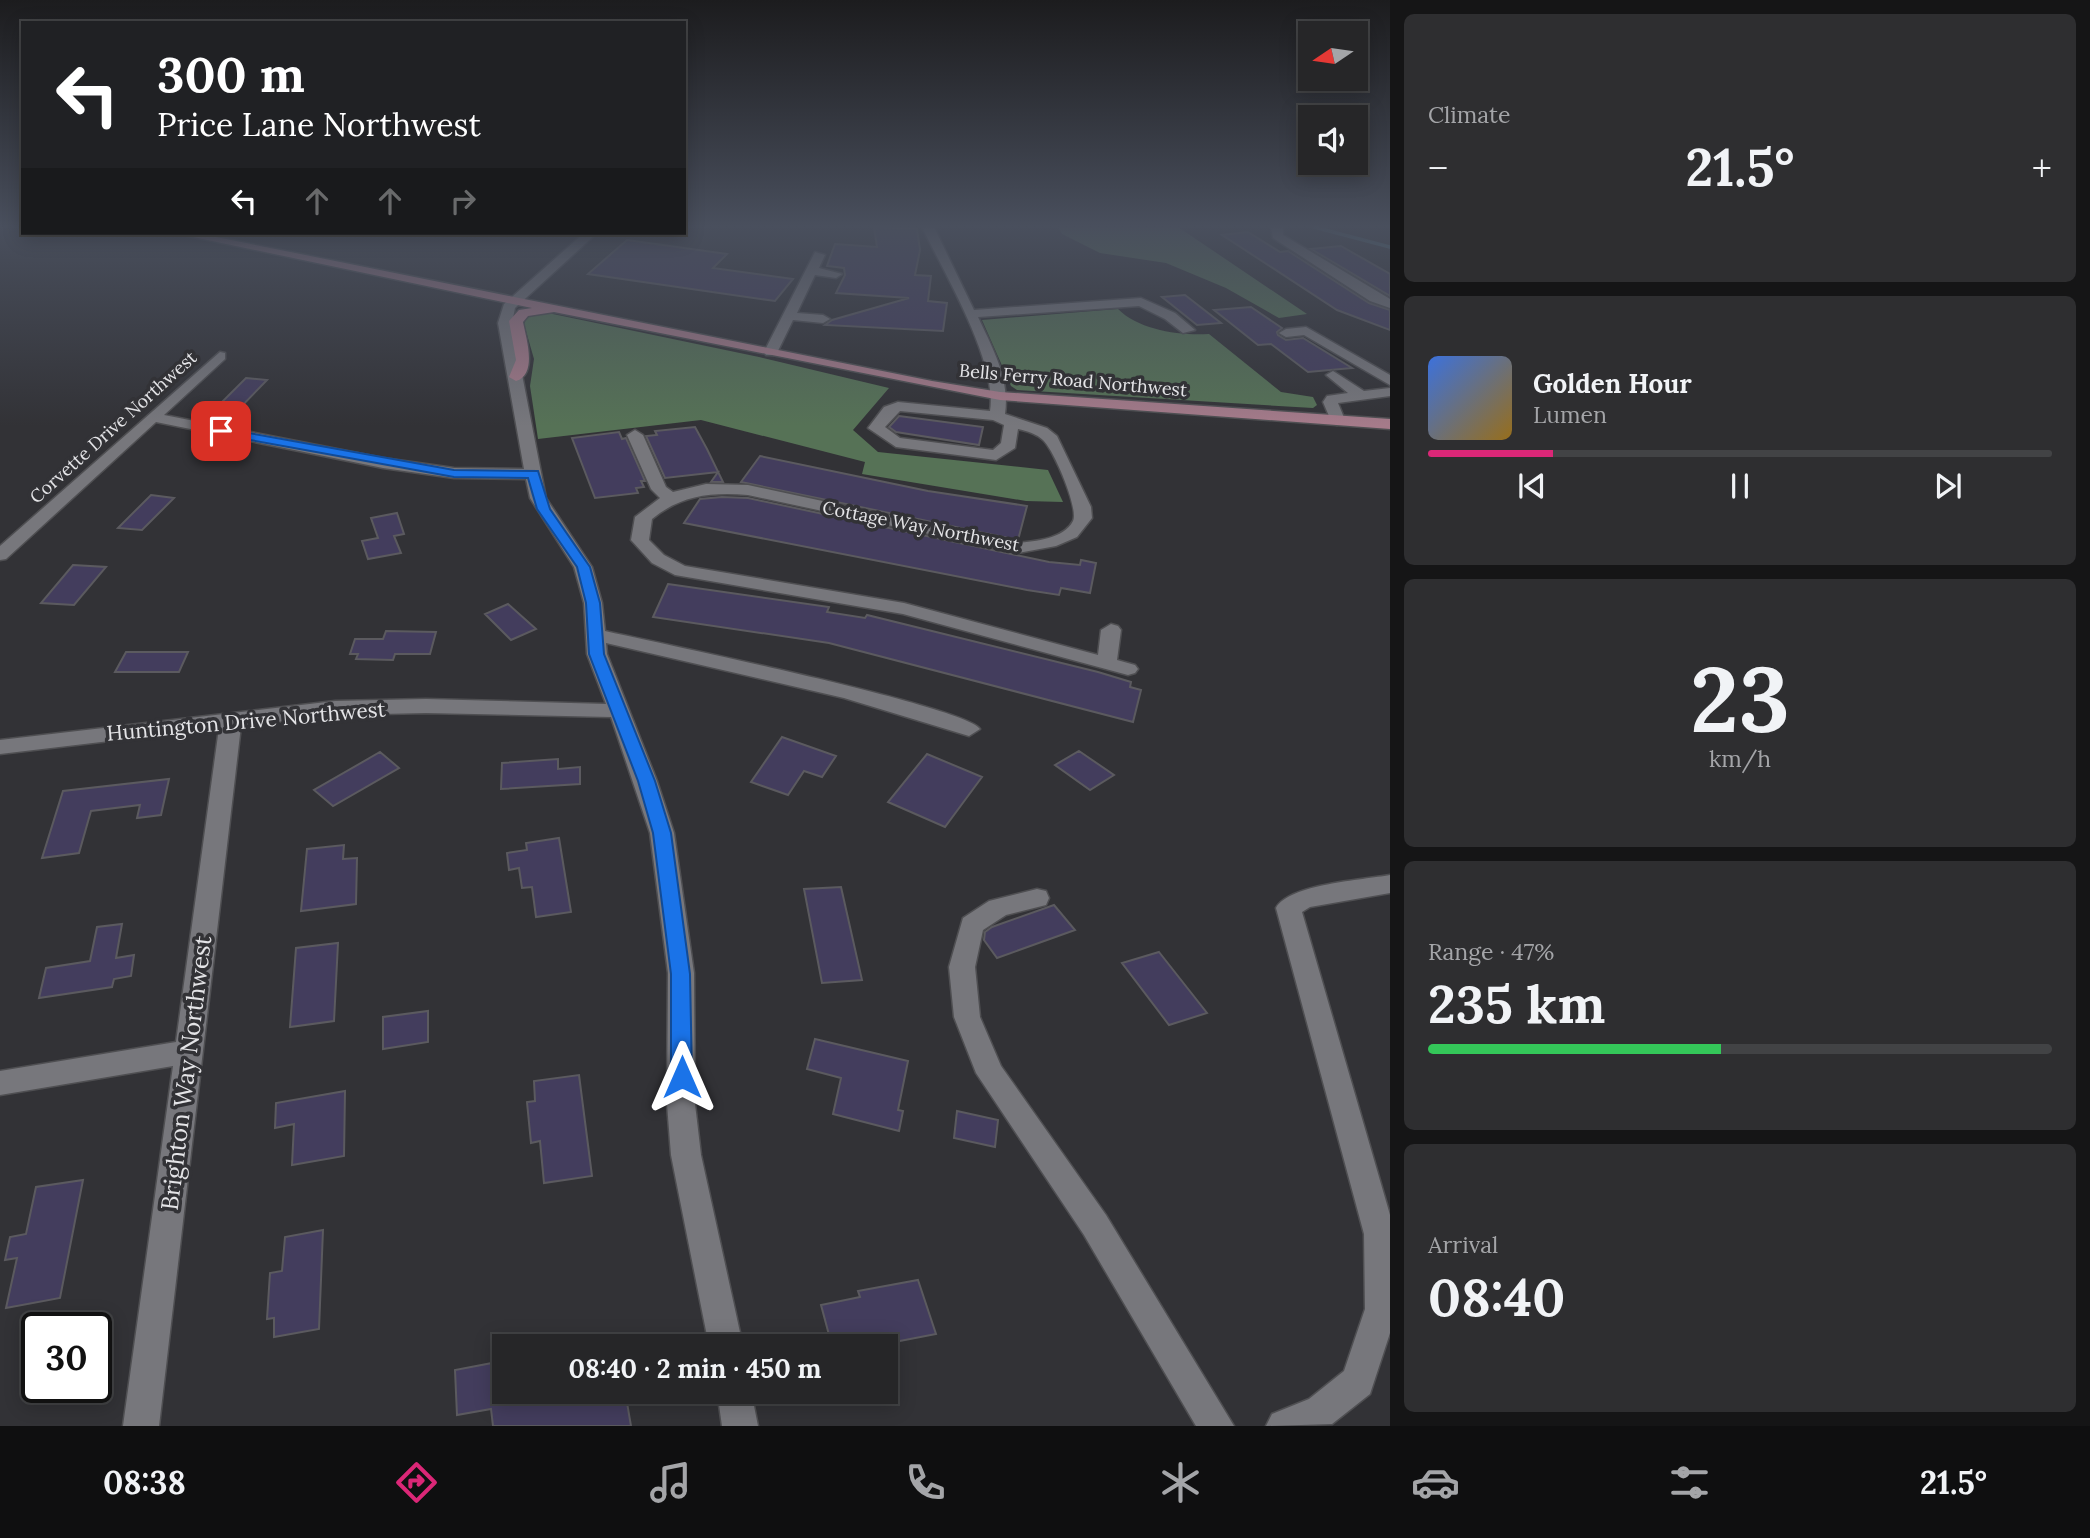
<!DOCTYPE html>
<html lang="en">
<head>
<meta charset="utf-8">
<style>
  body { margin:0; font-family:Lora,serif; background:#2e2e30; color:#f1f3f6; height:100vh; display:flex; flex-direction:column; font-size:26px; white-space:nowrap }
  * { box-sizing:border-box; margin:0 }
  p { font-size:23px; color:#a4a5a8 }
  .icon { flex:none; width:38px; height:38px; fill:none; stroke:currentColor; stroke-width:2; stroke-linecap:round; stroke-linejoin:round }
  .map { position:relative; flex:1; overflow:hidden }
  .sheet { display:flex; flex-direction:column; gap:14px; padding:14px; background:#151516; width:700px }
  .sheet>* { flex:none }
  .hud { position:absolute; left:21px; top:21px; width:665px; height:214px; border-radius:0px; box-shadow:0 4px 18px #0003,0 0 0 2px #424345; background:#202124; color:#fff; overflow:hidden }
  .needle { width:46px; rotate:257deg }
  .fabs { position:absolute; left:1298px; top:21px; display:grid; gap:14px }
  .fabs a { display:grid; place-items:center; width:70px; height:70px; border-radius:0px; background:#262628; box-shadow:0 4px 18px #0003,0 0 0 2px #424345; font-size:35px }
  .speed { position:absolute; left:21px; top:1312px; display:flex; gap:14px; font-size:35px; font-weight:700; text-align:center }
  .speed>* { display:grid; place-content:center; width:91px; height:91px; border-radius:50%; background:#262628; box-shadow:0 4px 18px #0003,0 0 0 2px #424345; line-height:1 }
  .speed .limit { border:4px solid #111; border-radius:10px; background:#fff; color:#111 }
  .pin { position:absolute; display:grid; place-items:center; width:60px; height:60px; color:#fff; margin:-30px; border-radius:14px; box-shadow:0 4px 10px #0006 }
  .me { position:absolute; width:77px; margin:-38px; rotate:0deg; stroke-linejoin:round; filter:drop-shadow(0 0 5px #0008) }
  .turn { display:flex; align-items:center; gap:24px; height:147px; padding:0 21px; font-size:32px }
  .turn .icon { width:91px; height:91px; stroke-width:2.5 }
  .turn b { display:block; font-size:49px; line-height:60px }
  .lanes { display:flex; align-items:center; height:66px; padding:0 21px; background:#0003; justify-content:center; gap:35px; direction:ltr }
  .lanes .off { opacity:.35 }
  .big { font-size:52px; font-weight:800; line-height:1.1 }
  .sheet .widget { flex:1; display:flex; flex-direction:column; justify-content:center; gap:10px; min-width:0; padding:0 24px; border-radius:10px; background:#2e2e30 }
  .sheet .dial { align-items:center; gap:0 }
  .dial b { font-size:91px; line-height:1 }
  .song { display:flex; align-items:center; gap:21px }
  .cover { width:84px; height:84px; border-radius:10px; background:linear-gradient(135deg,hsl(220 70% 55%),hsl(40 70% 35%)) }
  .played { height:7px; border-radius:4px; background:linear-gradient(90deg,#db2777 20%,#424345 20%) }
  .keys { display:flex; justify-content:space-around; direction:ltr }
  .heat { display:flex; justify-content:space-between; align-items:center; font-size:38px; direction:ltr }
  .charge { height:10px; border-radius:5px; background:linear-gradient(90deg,#34c759 47%,#424345 0) }
  .trip { position:absolute; left:492px; top:1334px; width:406px; height:70px; border-radius:0px; background:#262628; box-shadow:0 4px 18px #0003,0 0 0 2px #424345; font-weight:800; line-height:70px; text-align:center }
  .tabs { display:flex; height:112px; justify-content:space-around; align-items:center; background:#0f0f10; color:#a4a5a8 }
  .tabs .icon { width:49px; height:49px }
  .tabs .on { color:#db2777 }
  .tabs b { font-size:32px; color:#f1f3f6 }
  main { display:flex; flex:1; min-height:0 }
  .map>svg:first-child { display:block }
</style>
</head>
<body>
<main>
<div class="map">
<svg width="1390" height="1426" viewBox="0 0 1390 1426">
  <rect width="100%" height="100%" fill="#323236"/>
  <!-- forest -->
  <path fill="#567256" d="M1058,227H1178L1307,314L1279,318L1226,288L1166,263L1100,253L1062,234Z
    M1118,309C1139,330 1180,336 1209,334L1281,392L1313,397L1317,405L1313,408L1017,390L1011,386L982,320Z
    M548,313L759,357L889,388L853,430L878,452L1048,470L1063,502L1026,501L862,474L865,462L701,420L538,439L530,386L534,359L524,324L527,317Z"/>
  <g fill="none" stroke-linecap="round" stroke-linejoin="round">
    <!-- stream -->
    <path stroke="#51808c" stroke-width="3.5" d="M1314,227L1390,247"/>
  </g>
  <!-- building -->
  <path fill="#433d5d" stroke="#5b5a5f" stroke-width="2" d="M874,227L917,229L920,250L915,275L931,276L928,301L947,303L943,331L825,325L832,320L909,298L836,293L845,275L844,268L827,266L835,244L877,247Z
    M1248,232L1280,252L1288,251L1369,303L1390,310V330L1337,310L1222,235Z
    M627,240L727,254L713,268L793,279L775,301L588,274Z
    M1341,246L1390,274V296L1311,249Z
    M1185,295L1221,323L1197,325L1162,297Z
    M1251,307L1282,328L1277,332L1278,335L1286,340L1303,338L1352,368L1308,372L1271,344L1258,345L1214,310Z
    M246,378L267,380L236,412L214,410Z
    M899,416L983,427L979,445L896,432L889,427Z
    M695,427L707,449L723,482H711L718,472L665,478L646,436L657,435L655,431Z
    M619,432L622,439L626,438L645,481H641L644,487L636,488L638,493L595,498L572,438Z
    M760,456L928,491L1027,506L1018,540L741,482Z
    M151,495L174,498L142,530L118,528Z
    M722,497L748,498L1049,562L1080,565L1081,560L1096,563L1090,593L1061,588L1059,595L1027,590L684,523L700,499Z
    M397,513L404,534L394,536L401,553L368,559L362,541L378,538L371,518Z
    M73,565L106,567L74,605L41,603Z
    M668,584L829,607L827,612L865,618L867,615L1098,672L1131,682L1130,687L1141,690L1133,722L829,643L653,617Z
    M508,604L536,629L511,640L485,614Z
    M386,631L436,632L430,654H395L393,660L356,659L358,654H350L355,639H383Z
    M126,652H188L179,672H115Z
    M782,737L836,756L822,777L804,771L788,795L751,782Z
    M1079,751L1114,775L1090,790L1055,765Z
    M380,752L399,768L333,806L314,790Z
    M927,754L982,777L945,827L888,802Z
    M558,759V769L580,767V784L501,789L502,763Z
    M169,779L161,815L137,818L140,805L91,811L79,853L42,858L63,791Z
    M559,838L571,912L536,917L532,887L522,888L519,868L509,870L507,853L527,850L526,843Z
    M344,845L343,859L357,858L356,904L301,911L307,849Z
    M841,887L862,980L822,983L804,889Z
    M1054,905L1075,930L997,958L984,940L985,932L992,927Z
    M122,924L116,958L134,955L131,976L114,979L112,987L39,998L46,968L90,961L97,927Z
    M338,943L334,1021L290,1027L296,948Z
    M1159,952L1207,1013L1169,1025L1122,963Z
    M428,1011V1042L383,1049V1017Z
    M815,1039L908,1061L898,1110L903,1111L899,1131L833,1114L841,1078L807,1069Z
    M579,1075L592,1176L544,1183L540,1141L531,1143L527,1102L535,1101L534,1081Z
    M345,1091L344,1156L292,1165L294,1124L275,1128L276,1103Z
    M957,1111L998,1120L995,1147L954,1138Z
    M83,1180L60,1298L6,1308L17,1258L5,1260L10,1237L26,1234L36,1187Z
    M323,1230L319,1329L274,1337V1318L267,1319L270,1273L282,1271L285,1237Z
    M918,1280L936,1334L874,1346H832L821,1305L860,1297L858,1291Z
    M492,1363L494,1391H561L562,1396L583,1391H625L631,1426H493L491,1409L457,1415L455,1370Z"/>
  <g fill="none" stroke-linecap="round" stroke-linejoin="round">
    <!-- minor casing -->
    <g stroke="#4f4f52" stroke-width="3">
      <path id="minor" d="M922,227H934L974,310L1141,298L1175,313L1195,330L1183,333L1165,319L1139,306L978,317C993,349 1010,379 1005,414L1047,428L1057,436L1091,507L1092,518L1077,537L1056,546L1018,553L748,495C712,492 681,495 652,519L649,540L664,555L685,566L904,603L1098,655L1101,630L1111,624L1118,626L1121,630L1117,660L1135,665L1138,669L1135,673L1128,675L903,614L675,575L652,563L631,540L635,517L660,498L651,489L627,435L635,430L643,435L666,487L673,492L706,484L748,485L1018,543C1035,541 1064,539 1073,521C1079,509 1054,450 1043,440C1037,434 1027,431 1018,429L1015,448L996,460L896,447L868,428L884,407L898,402L990,411C998,362 944,273 922,227ZM900,411L993,420L1004,425L1001,443L993,450L900,438L885,427Z
        M1271,227H1283V235L1390,299V308L1370,301L1273,238Z
        M584,233H597L515,308L512,323L546,498L592,567L602,603L605,631C653,642 965,706 980,729L969,736L844,698L606,643L607,654L657,781L674,833L694,973L695,1104L701,1155L743,1346H709L671,1155L667,1104L668,973L650,833L611,717L426,713L335,715L241,726L159,1426H123L173,1066L0,1095V1071L176,1042L219,728L0,754V740L335,701L426,699L606,704L587,654L584,603L574,567L530,498L526,479L454,478L383,468L156,422L6,559L0,560V546L220,352L225,353V359L164,415L383,458L454,468L524,469L498,323L504,304Z
        M815,252L825,255L819,268L842,274L836,278L815,275L797,313L823,315L830,319L823,323L793,320L776,355H766L764,352Z
        M1306,327L1390,375V385L1304,335L1286,337L1279,333L1286,329Z
        M1333,371L1364,391L1390,388V396L1338,403L1345,420L1337,425L1332,423L1323,402L1327,396L1348,393L1326,375Z
        M1390,875V893L1310,907L1302,912L1390,1215V1333L1370,1394L1332,1424L1266,1426L1272,1414L1309,1399L1344,1371L1365,1309L1364,1234L1276,908C1289,884 1363,880 1390,875Z
        M1037,889L1046,891L1049,898L1046,905L1006,915L983,930L975,967L980,1017L1001,1066L1106,1215L1234,1426H1196L1084,1235L976,1073L954,1017L949,967L963,918L989,901Z
        M717,1391H751L758,1426H722Z"/>
    </g>
    <!-- major casing -->
    <g stroke="#4f4f52" stroke-width="3">
      <path id="major" d="M174,233H196L932,381L1000,392L1390,419V429L1000,400L554,312L528,316L523,322C526,338 538,374 516,381L509,377L516,360L509,321L519,310L532,308Z"/>
    </g>
    <!-- minor -->
    <use href="#minor" fill="#77777c" fill-rule="evenodd"/>
    <!-- major -->
    <use href="#major" fill="#a57b8a" fill-rule="evenodd"/>
  </g>
  <!-- sky -->
  <linearGradient id="sky" x2="0" y2="1"><stop stop-color="#1c1c1e"/><stop offset="0.53" stop-color="#494f5d"/><stop offset="1" stop-color="#494f5d" stop-opacity="0"/></linearGradient>
  <rect width="1390" height="426" fill="url(#sky)"/>
  <!-- route -->
  <path fill="#1a73e8" stroke="#114b97" stroke-width="2" d="M221,428L454,470L538,471L550,509L590,567L600,603L604,654L655,781L671,833L690,974L692,1077L689,1083L682,1086L674,1083L671,1077V974L653,833L638,781L589,654L586,603L577,567L537,509L528,478L454,477L217,434L215,431Z"/>
  <g text-anchor="middle" dominant-baseline="central" stroke-width="7" stroke-linejoin="round" paint-order="stroke">
    <!-- far-street labels -->
    <g font-size="18" fill="#e4e4e7" stroke="#323236">
      <text transform="translate(1073 380) rotate(5)">Bells Ferry Road Northwest</text>
      <text transform="translate(113 427) rotate(-42)">Corvette Drive Northwest</text>
      <text transform="translate(921 526) rotate(11)">Cottage Way Northwest</text>
    </g>
    <!-- street labels -->
    <g font-size="21" fill="#e4e4e7" stroke="#323236">
      <text transform="translate(246 721) rotate(-5)">Huntington Drive Northwest</text>
    </g>
    <!-- near-street labels -->
    <g font-size="24" fill="#e4e4e7" stroke="#323236">
      <text transform="translate(186 1073) rotate(-83)">Brighton Way Northwest</text>
    </g>
  </g>
</svg>
<div class="fabs">
<a><svg class="needle" viewBox="-14 -14 28 28"><path d="M0-13l5 13h-10z" fill="#e53935"/><path d="M0 13l5-13h-10z" fill="#a4a5a8"/></svg></a>
<a><svg class="icon" aria-label="sound" viewBox="0 0 24 24"><path d="M4 9h4l5-4v14l-5-4H4zM17 9q2 3 0 6"/></svg></a>
</div>
<div class="speed"><div class="limit">30</div></div>
<div class="pin" style="left:221px;top:431px;background:#d93025"><svg class="icon" aria-label="arrive" viewBox="0 0 24 24"><path d="M6 21V4h12l-3 4 3 4H6"/></svg></div>
<svg class="me" style="left:682px;top:1077px" viewBox="-20 -20 40 40"><path d="M0-17L14 15 0 8-14 15z" fill="#1a73e8" stroke="#fff" stroke-width="4"/></svg>
<div class="trip">08:40 · 2 min · 450 m</div>
<div class="hud">
<div class="turn"><svg class="icon" aria-label="left" viewBox="0 0 24 24"><path d="M17 20v-9H6M10 6l-5 5 5 5"/></svg><div><b>300 m</b>Price Lane Northwest</div></div>
<div class="lanes"><svg class="icon" aria-label="left" viewBox="0 0 24 24"><path d="M17 20v-9H6M10 6l-5 5 5 5"/></svg><svg class="icon off" aria-label="ahead" viewBox="0 0 24 24"><path d="M12 20V5M6 11l6-6 6 6"/></svg><svg class="icon off" aria-label="ahead" viewBox="0 0 24 24"><path d="M12 20V5M6 11l6-6 6 6"/></svg><svg class="icon off" aria-label="right" viewBox="0 0 24 24"><path d="M7 20v-9h11M14 6l5 5-5 5"/></svg></div>
</div>
</div>
<section class="sheet">
<div class="widget"><p>Climate</p>
<div class="heat"><a>−</a><b class="big">21.5°</b><a>+</a></div>
</div>
<div class="widget">
<div class="song"><i class="cover"></i><div><b>Golden Hour</b><p>Lumen</p></div></div>
<div class="played"></div>
<div class="keys"><svg class="icon" aria-label="previous" viewBox="0 0 24 24"><path d="M18 5L8 12l10 7zM5 5v14"/></svg><svg class="icon" aria-label="pause" viewBox="0 0 24 24"><path d="M8 5v14M16 5v14"/></svg><svg class="icon" aria-label="next" viewBox="0 0 24 24"><path d="M6 5l10 7-10 7zM19 5v14"/></svg></div>
</div>
<div class="widget dial"><b>23</b><p>km/h</p></div>
<div class="widget"><p>Range · 47%</p><b class="big">235 km</b><div class="charge"></div></div>
<div class="widget"><p>Arrival</p><b class="big">08:40</b></div>
</section>
</main>
<nav class="tabs">
<b>08:38</b>
<svg class="icon on" aria-label="directions" viewBox="0 0 24 24"><path d="M12 3l9 9-9 9-9-9zM9 14v-3h6M13 9l2 2-2 2"/></svg>
<svg class="icon" aria-label="music" viewBox="0 0 24 24"><path d="M9 18V5l10-2v13"/><circle cx="6" cy="18" r="3"/><circle cx="16" cy="16" r="3"/></svg>
<svg class="icon" aria-label="phone" viewBox="0 0 24 24"><path d="M5 4h4l2 5-3 2q2 4 5 5l2-3 5 2v4C11 20 4 13 5 4z"/></svg>
<svg class="icon" aria-label="climate" viewBox="0 0 24 24"><path d="M12 3v18M4 7l16 10M4 17L20 7"/></svg>
<svg class="icon" aria-label="car" viewBox="0 0 24 24"><path d="M5 17H2v-5l4-1 3-4h7l3 4 3 1v5h-3M9 17h6M6 11h13"/><circle cx="7" cy="17" r="2"/><circle cx="17" cy="17" r="2"/></svg>
<svg class="icon" aria-label="filters" viewBox="0 0 24 24"><path d="M4 7h16M4 17h16"/><circle cx="9" cy="7" r="2"/><circle cx="15" cy="17" r="2"/></svg>
<b>21.5°</b>
</nav>
</body>
</html>
